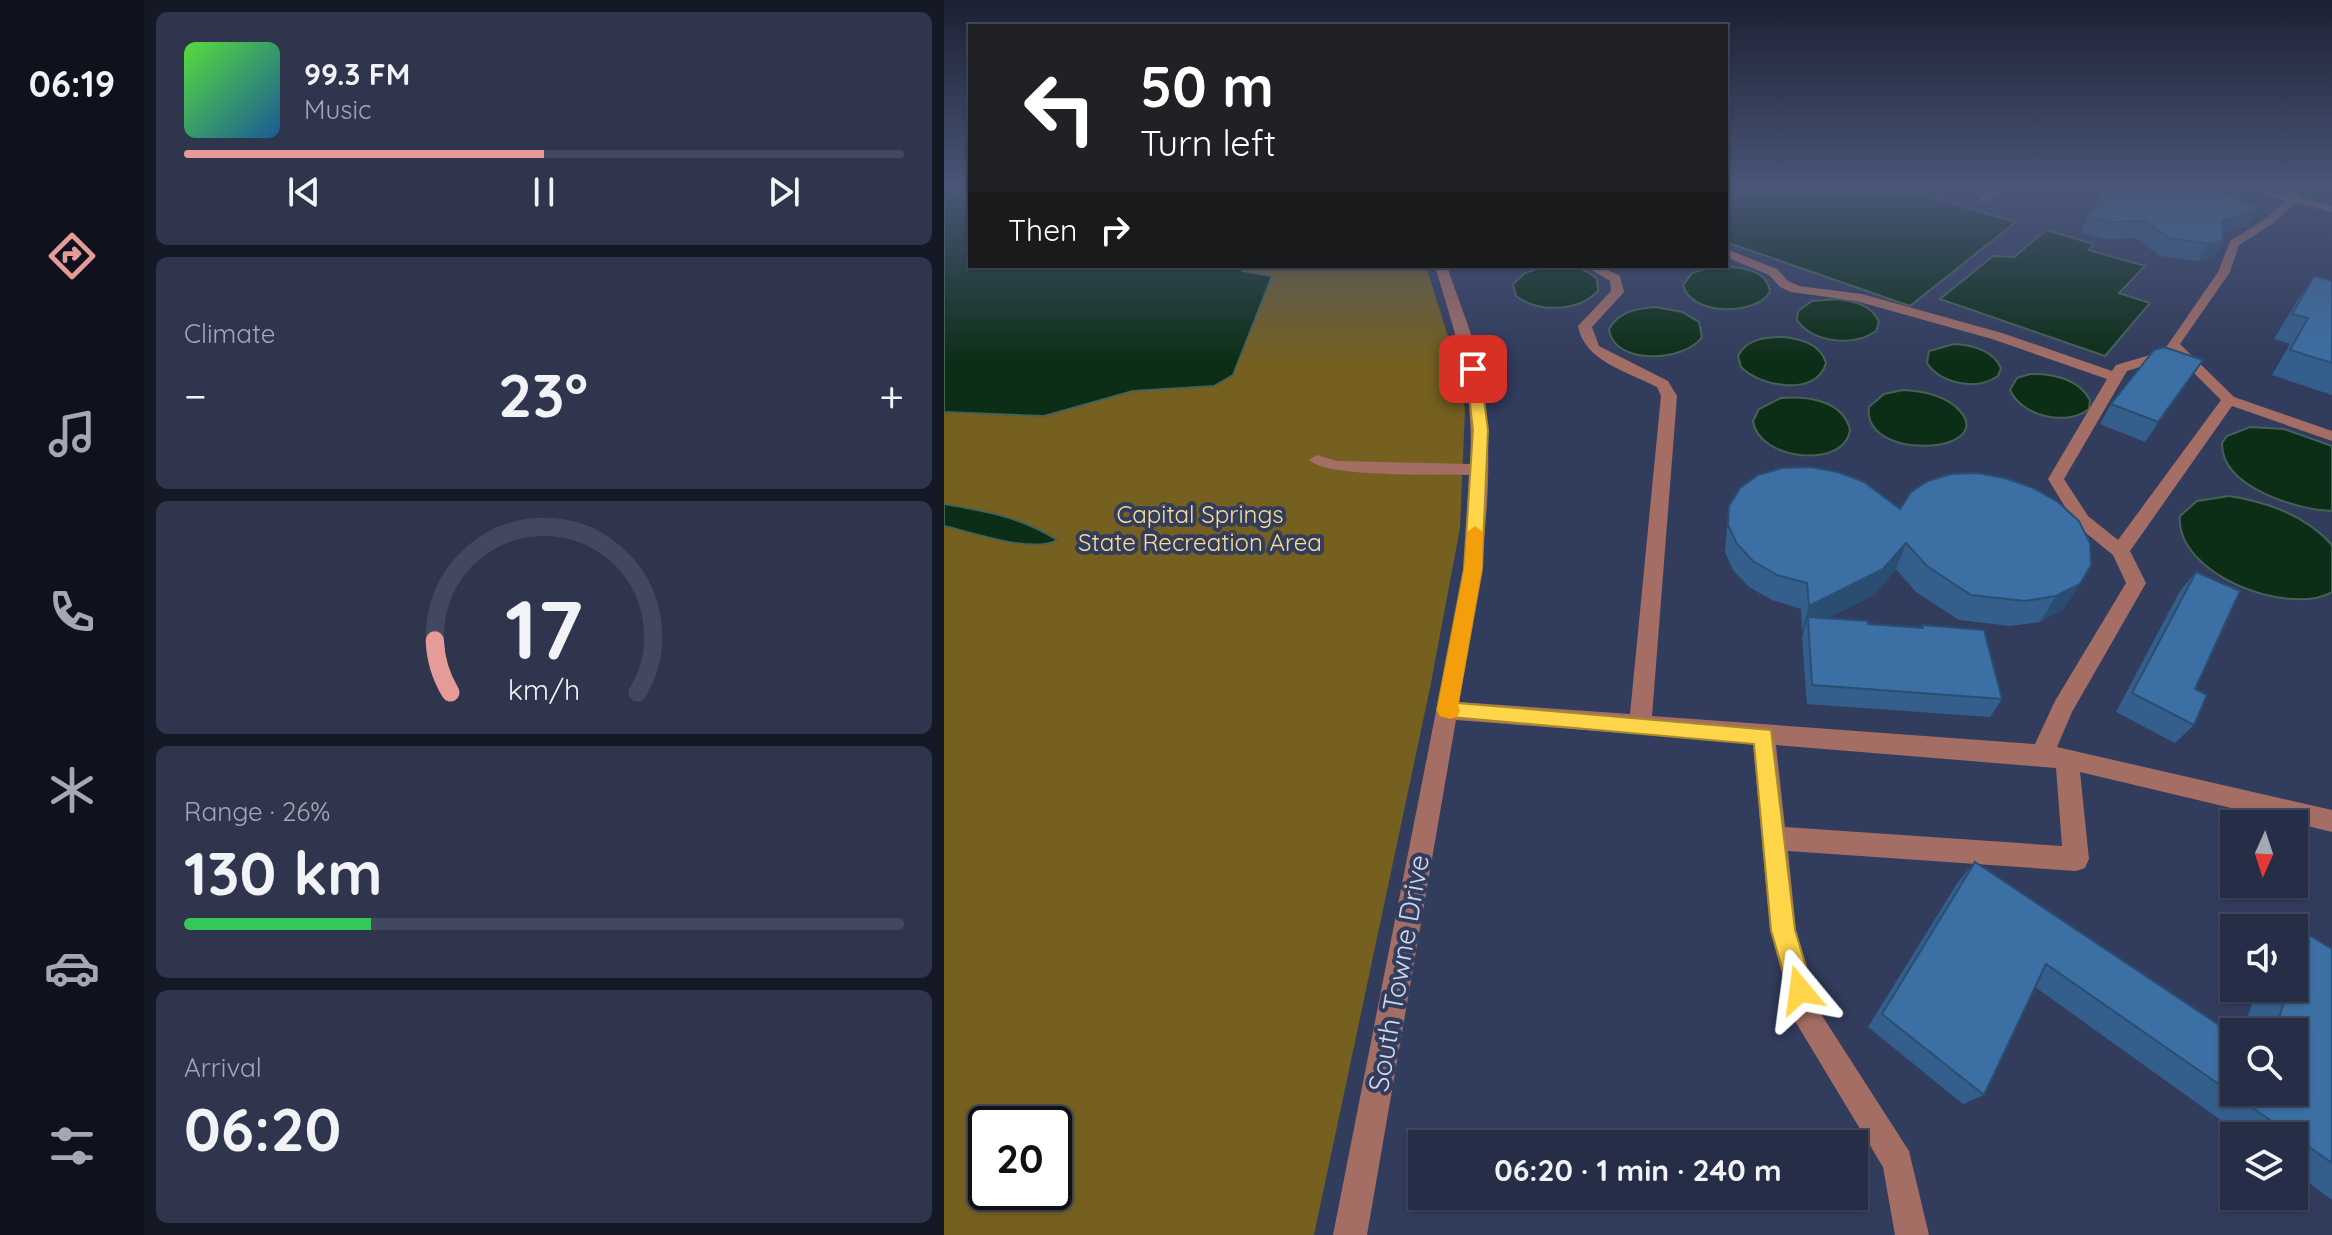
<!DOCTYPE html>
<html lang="en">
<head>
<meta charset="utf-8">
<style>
  body { margin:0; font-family:Quicksand,sans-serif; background:#2e354d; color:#f1f3f6; height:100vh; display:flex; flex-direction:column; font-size:30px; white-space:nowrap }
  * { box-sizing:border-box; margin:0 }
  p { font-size:26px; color:#a4a8b3 }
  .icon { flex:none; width:44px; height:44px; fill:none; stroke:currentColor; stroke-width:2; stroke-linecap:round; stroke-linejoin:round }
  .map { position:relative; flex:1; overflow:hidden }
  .sheet { display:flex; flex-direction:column; gap:12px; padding:12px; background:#151926; width:800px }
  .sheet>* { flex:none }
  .top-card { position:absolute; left:24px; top:24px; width:760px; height:244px; border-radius:0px; box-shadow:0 2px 6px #0004,0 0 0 2px #42495f; background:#202124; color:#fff; overflow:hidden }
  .needle { width:52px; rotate:183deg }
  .buttons { position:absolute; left:1276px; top:810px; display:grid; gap:16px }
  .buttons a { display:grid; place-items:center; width:88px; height:88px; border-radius:0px; background:#262d46; box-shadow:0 2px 6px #0004,0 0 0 2px #42495f; font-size:40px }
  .speed { position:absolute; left:24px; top:1106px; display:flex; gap:16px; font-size:40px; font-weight:700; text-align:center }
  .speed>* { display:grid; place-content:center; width:104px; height:104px; border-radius:50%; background:#262d46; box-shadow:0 2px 6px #0004,0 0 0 2px #42495f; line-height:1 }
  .speed .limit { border:4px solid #111; border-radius:12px; background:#fff; color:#111 }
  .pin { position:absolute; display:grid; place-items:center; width:68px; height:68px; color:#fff; margin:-34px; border-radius:16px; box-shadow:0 4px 12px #0006 }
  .me { position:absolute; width:88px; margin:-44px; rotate:344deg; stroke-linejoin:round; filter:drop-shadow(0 0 6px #0008) }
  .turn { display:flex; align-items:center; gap:28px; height:168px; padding:0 40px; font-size:36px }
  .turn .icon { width:104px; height:104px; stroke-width:2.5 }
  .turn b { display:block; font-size:56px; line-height:68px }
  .then { display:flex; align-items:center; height:76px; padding:0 40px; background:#0003; gap:16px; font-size:30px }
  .big { font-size:60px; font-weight:800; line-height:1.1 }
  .sheet .tile { flex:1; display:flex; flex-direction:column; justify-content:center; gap:12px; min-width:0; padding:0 28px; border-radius:12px; background:#2e354d }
  .sheet .dial { align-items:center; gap:0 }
  .dial svg { height:208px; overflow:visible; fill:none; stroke:#42495f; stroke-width:7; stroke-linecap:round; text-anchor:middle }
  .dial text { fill:#f1f3f6; stroke:none }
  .song { display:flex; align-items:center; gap:24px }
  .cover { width:96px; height:96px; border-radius:12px; background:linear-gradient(135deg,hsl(110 70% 55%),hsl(210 70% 35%)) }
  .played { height:8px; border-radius:4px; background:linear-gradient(90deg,#e69b98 50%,#42495f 50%) }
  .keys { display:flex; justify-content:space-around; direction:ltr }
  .heat { display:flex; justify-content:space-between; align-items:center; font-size:44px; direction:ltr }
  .charge { height:12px; border-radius:6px; background:linear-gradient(90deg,#34c759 26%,#42495f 0) }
  .trip { position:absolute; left:464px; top:1130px; width:460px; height:80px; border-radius:0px; background:#262d46; box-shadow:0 2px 6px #0004,0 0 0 2px #42495f; font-weight:800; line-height:80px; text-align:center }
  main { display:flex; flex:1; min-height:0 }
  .dock { display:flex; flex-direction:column; width:144px; justify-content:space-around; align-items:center; background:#0f121c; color:#a4a8b3 }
  .dock .icon { width:56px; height:56px }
  .dock .active { color:#e69b98 }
  .dock b { font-size:36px; color:#f1f3f6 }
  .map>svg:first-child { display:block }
</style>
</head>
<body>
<main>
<nav class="dock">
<b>06:19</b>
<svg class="icon active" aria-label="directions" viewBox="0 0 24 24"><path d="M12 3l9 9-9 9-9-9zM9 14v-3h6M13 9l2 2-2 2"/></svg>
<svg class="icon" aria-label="music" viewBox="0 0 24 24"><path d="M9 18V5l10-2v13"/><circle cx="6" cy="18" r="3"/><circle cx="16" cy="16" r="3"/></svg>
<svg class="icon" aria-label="phone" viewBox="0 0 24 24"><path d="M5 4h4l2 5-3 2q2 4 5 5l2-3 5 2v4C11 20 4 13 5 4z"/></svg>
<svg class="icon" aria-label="climate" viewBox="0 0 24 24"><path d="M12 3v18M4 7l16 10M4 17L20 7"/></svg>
<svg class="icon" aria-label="car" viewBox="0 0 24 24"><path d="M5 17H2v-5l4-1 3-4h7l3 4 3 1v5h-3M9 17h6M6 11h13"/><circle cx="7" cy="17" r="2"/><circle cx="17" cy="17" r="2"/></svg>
<svg class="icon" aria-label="filters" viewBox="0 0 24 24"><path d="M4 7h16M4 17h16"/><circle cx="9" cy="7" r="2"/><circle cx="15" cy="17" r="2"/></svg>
</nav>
<section class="sheet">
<div class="tile">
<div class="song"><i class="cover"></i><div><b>99.3 FM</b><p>Music</p></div></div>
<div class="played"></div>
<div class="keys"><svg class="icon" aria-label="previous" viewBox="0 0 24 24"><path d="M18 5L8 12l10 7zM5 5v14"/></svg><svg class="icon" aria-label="pause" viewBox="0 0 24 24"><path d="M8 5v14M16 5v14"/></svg><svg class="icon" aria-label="next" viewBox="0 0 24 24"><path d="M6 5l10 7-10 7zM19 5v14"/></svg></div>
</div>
<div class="tile"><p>Climate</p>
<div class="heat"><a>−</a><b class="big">23°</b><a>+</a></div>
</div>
<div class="tile dial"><svg viewBox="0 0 100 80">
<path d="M14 69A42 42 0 1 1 86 69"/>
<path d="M14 69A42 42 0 0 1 8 49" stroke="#e69b98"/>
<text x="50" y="56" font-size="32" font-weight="700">17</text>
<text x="50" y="72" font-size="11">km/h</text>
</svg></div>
<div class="tile"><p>Range · 26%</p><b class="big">130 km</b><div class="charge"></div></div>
<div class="tile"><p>Arrival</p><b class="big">06:20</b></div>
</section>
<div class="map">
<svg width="1388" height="1235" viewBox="0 0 1388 1235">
  <rect width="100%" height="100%" fill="#323c5d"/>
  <!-- green -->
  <path fill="#756020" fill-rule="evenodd" d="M0,189H26V266H482L517,378L521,410L516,528L486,688L370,1235H0ZM42,1124H110V1192H42Z"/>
  <!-- water -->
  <path fill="#0c2e16" stroke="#476156" stroke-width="2" d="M0,189H26V266H297L298,271L328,276L289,375L270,386L189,391L100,416L0,412Z
    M782,189H958L1072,222L966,306L782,242Z
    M1102,230L1150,244L1145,250L1201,266L1175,293L1206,303L1161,356L996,299L1049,256L1070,257Z
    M603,266C621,266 639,265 653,279L654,291C634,312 594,313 572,296L569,284L581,273Z
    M768,267C788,266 824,266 826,292C811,316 747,316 739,285L748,273Z
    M893,299C910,301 928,305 935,322L932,331C910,347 869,343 853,320L854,311L868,301Z
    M712,307L738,312L755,322L758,337C741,362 669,366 665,329C675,311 694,308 712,307Z
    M839,337C857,339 877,344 882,363C873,397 816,387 797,367L794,356C802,339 822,337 839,337Z
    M1010,344C1028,345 1049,350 1057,368L1054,376C1033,391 997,384 983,363L985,351Z
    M1086,374C1108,373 1135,379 1146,400L1145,409C1123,427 1077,416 1066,390L1073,378Z
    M959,390C979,391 1002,395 1016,411C1053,453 918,463 925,407L940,394Z
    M837,398C863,396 899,400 906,430C900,470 814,460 809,421L815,409Z
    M1306,427L1340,429L1388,446V511C1353,510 1277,487 1278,443L1283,436Z
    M1285,496C1324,502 1361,515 1388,545V592C1344,617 1231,574 1236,516L1253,501Z
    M0,504C41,511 78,517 113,540C88,554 28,532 0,526Z"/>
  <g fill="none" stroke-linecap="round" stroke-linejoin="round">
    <!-- minor -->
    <path fill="#a46e65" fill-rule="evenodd" d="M1046,189H1058L1044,201H1036V197Z
      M1301,189H1319L1344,195L1345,189H1355L1354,197L1388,206V212L1351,203L1331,222L1295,245L1286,272L1236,344L1290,397L1388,431V441L1288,406L1186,551L1202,583L1128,712L1113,747L1388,810V832L1136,772L1145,859L1141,868L1132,871L844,851L852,930L877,1014L965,1151L985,1235H951L939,1167L851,1021L826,930L809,743L512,720L423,1235H389L520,569L525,475C495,474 383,478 365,460L373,455L393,461L526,464C531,388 512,337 491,266H503C514,300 530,336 537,372C556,481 534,594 515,702L686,714L717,396L713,387C684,372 640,361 634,326L667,291L666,281L641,266H656L676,276L680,292L648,327L655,346L724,381L733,396L708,716L1091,744L1111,701L1182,583L1169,555L1132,525L1104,479L1163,379L1048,339L912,301L847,292L836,287L825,275L782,257V249L833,269L844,281L855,286L918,294L1058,333L1168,371L1172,365L1216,352L1223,346L1274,272L1286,241L1323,218L1341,201ZM1230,353L1277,400L1174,540L1144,516L1120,479L1183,371L1226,358ZM832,745L1112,768L1118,846L841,827Z"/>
  </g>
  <!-- wall -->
  <path fill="#345f8c" d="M1235,193L1316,208L1306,225L1278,234L1279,241L1269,258L1254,261L1216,256L1192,238L1159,239L1137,233L1144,216Z
    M1370,276L1388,281V395L1328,375L1346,344L1330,339L1353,301Z
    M1246,379L1201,442L1156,424L1167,404Z
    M785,506L956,509L1136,584L1119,609L1096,622L1066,626L1015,620L972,592L952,569L930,595L882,619L924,624L977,628L978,625L1058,699L1046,717L863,704L858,637L860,630L858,631L857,609L828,600L805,587L789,570L781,552Z
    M1252,572L1250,725L1231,743L1172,712L1236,591Z
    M1031,862L1290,1092L1350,1032H1299L1313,988H1350V937L1360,932L1388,949V1200L1350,1172V1136H1299L1091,987L1040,1095L1019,1104L924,1027L1014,882Z"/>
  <!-- shaded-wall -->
  <path fill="#2a4e72" d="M1316,208L1306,225L1268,238L1278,221Z
    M1279,241L1269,258L1254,261L1264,244Z
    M1259,360L1246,379L1201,442L1214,422Z
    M962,543L952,569L930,595L864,628V617L860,630L858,631L865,606Z
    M1136,584L1119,609L1096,622L1112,596Z"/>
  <!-- building -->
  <path fill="#3c6fa3" stroke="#2a4e72" stroke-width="2" d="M1160,189H1229L1235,193L1267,190L1316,208L1278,221L1279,241L1264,244L1225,238L1201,221L1167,222L1144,216Z
    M1370,276L1388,281V363L1346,350L1364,318L1348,314Z
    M1220,347L1259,360L1214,422L1167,404L1210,350Z
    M866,467L894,472L920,482L956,509L967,492L984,481L1007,474L1033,473L1061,478L1089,488L1114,502L1135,521L1146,543L1147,565L1136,584L1112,596L1081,601L1027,595L983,566L962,543L939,569L865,606L863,583L833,575L809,561L793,544L784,525L785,506L796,488L814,475L838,468Z
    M1252,572L1296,591L1251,689L1263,695L1250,725L1188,693Z
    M864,617L924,621V624L979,628L978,625L1040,630L1058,699L868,685Z
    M1031,862L1290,1035V1092H1350V1032H1331L1344,988H1350V967L1360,932L1388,949V1163L1102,964L1040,1095L938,1014Z"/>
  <!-- sky -->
  <linearGradient id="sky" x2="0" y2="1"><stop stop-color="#1c2133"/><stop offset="0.52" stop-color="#495678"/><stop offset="1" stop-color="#495678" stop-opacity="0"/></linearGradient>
  <rect width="1388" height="362" fill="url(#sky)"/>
  <!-- route -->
  <path fill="#ffd54a" stroke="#a68a30" stroke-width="2" d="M529,365L536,369L544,430L538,569L514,703L827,730L851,930L869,990L865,999L856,1003L847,999L827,930L810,744L496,716L493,710L520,569L529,430L522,369Z"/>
  <!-- slow -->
  <path fill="#f59e0b" d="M531,526L539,532L538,569L514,706L516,711L513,717L506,719L496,716L493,710L520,569L523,532Z"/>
  <g text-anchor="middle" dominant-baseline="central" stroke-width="8" stroke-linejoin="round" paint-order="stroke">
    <!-- park labels -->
    <g font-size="24" fill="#fadd8e" stroke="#323c5d">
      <text x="256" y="514">Capital Springs<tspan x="256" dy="28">State Recreation Area</tspan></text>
    </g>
    <!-- near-street labels -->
    <g font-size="28" fill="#d1d8ed" stroke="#323c5d">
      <text transform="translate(454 973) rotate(-80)">South Towne Drive</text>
    </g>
  </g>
</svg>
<div class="buttons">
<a><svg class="needle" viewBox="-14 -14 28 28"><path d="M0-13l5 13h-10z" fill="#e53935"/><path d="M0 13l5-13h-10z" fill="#a4a8b3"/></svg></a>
<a><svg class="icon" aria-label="sound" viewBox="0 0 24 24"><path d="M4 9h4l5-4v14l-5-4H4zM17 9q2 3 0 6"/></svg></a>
<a><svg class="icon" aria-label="search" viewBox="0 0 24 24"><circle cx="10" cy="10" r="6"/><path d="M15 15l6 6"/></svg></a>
<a><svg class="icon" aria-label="layers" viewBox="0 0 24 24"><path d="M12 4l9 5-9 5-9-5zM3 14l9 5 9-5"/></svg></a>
</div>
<div class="speed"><div class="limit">20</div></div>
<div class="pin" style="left:529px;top:369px;background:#d93025"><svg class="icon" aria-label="arrive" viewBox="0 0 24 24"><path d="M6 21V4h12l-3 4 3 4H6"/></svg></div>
<svg class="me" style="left:856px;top:990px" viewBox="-20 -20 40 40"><path d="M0-17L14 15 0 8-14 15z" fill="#ffd54a" stroke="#fff" stroke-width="4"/></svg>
<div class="trip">06:20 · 1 min · 240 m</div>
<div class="top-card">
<div class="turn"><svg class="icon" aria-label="left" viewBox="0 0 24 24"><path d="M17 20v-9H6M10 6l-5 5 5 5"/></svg><div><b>50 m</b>Turn left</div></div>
<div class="then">Then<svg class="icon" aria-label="right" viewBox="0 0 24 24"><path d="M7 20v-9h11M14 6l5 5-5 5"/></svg></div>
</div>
</div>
</main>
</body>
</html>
